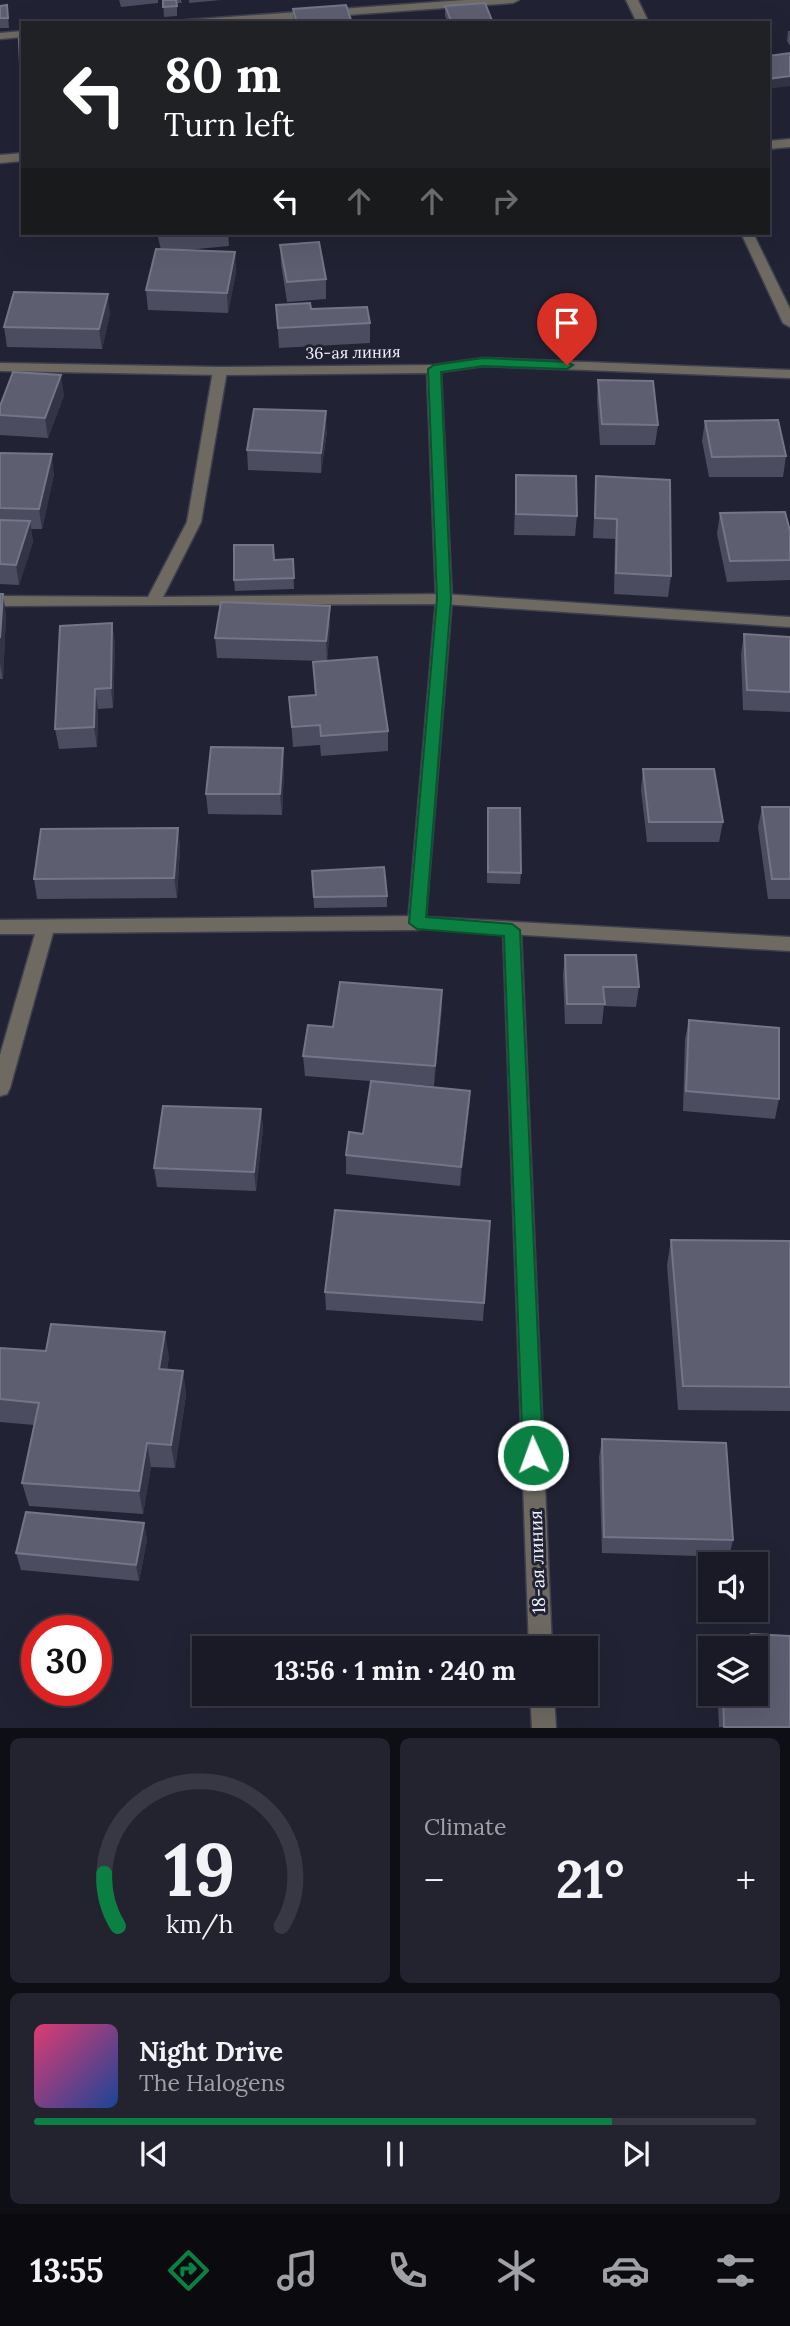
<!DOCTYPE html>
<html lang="en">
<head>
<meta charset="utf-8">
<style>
  body { margin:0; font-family:Lora,serif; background:#22232e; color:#f1f3f6; height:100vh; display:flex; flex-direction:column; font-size:26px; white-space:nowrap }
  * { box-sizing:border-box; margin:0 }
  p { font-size:23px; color:#9fa1a7 }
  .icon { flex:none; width:38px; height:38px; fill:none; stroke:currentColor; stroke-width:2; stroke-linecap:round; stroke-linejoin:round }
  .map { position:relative; height:1728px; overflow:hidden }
  .drawer { display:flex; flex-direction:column; gap:10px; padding:10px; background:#0e0e15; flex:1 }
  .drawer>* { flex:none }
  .guide { position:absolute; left:21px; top:21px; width:749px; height:214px; border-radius:0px; box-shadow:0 7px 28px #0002,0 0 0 2px #373843; background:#202124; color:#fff; overflow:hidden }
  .buttons { position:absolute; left:698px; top:1552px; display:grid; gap:14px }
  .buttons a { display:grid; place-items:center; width:70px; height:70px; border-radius:0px; background:#191a26; box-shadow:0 7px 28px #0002,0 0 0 2px #373843; font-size:35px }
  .speed { position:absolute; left:21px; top:1615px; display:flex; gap:14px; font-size:35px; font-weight:700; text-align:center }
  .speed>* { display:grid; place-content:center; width:91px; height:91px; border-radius:50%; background:#191a26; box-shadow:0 7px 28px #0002,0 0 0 2px #373843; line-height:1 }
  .speed .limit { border:10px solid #d22; background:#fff; color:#111 }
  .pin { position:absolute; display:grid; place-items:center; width:60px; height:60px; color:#fff; margin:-72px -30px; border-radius:50% 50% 50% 0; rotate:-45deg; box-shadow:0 0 7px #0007 }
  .pin .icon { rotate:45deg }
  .me { position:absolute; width:77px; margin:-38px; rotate:358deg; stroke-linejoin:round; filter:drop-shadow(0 0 5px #0008) }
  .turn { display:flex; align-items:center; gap:24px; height:147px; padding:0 28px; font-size:32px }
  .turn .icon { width:91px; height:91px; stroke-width:2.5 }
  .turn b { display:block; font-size:49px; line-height:60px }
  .lanes { display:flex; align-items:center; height:66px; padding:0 28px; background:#0003; justify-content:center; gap:35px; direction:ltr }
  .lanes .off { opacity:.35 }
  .big { font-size:52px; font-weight:700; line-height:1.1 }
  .drawer .tile { flex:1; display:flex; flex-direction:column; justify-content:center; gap:10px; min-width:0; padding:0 24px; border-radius:10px; background:#22232e }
  .drawer .dial { align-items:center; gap:0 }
  .dial svg { height:182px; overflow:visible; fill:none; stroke:#373843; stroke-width:7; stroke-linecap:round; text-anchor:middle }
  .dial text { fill:#f1f3f6; stroke:none }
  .song { display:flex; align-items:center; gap:21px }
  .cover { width:84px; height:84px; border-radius:10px; background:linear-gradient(135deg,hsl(340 70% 55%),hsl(220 70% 35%)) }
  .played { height:7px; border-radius:4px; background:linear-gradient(90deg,#0b8043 80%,#373843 80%) }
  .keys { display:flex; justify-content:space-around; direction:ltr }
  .heat { display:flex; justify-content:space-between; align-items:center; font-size:38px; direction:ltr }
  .drawer .tiles { flex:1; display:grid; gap:10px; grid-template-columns:1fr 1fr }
  .tile:last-child { grid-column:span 2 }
  .trip { position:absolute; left:192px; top:1636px; width:406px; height:70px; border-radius:0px; background:#191a26; box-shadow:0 7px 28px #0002,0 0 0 2px #373843; font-weight:700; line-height:70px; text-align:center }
  .tabs { display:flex; height:112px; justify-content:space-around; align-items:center; background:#0a0a0f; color:#9fa1a7 }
  .tabs .icon { width:49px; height:49px }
  .tabs .selected { color:#0b8043 }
  .tabs b { font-size:32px; color:#f1f3f6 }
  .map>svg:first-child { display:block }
</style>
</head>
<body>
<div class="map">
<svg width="790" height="1728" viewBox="0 0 790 1728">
  <rect width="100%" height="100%" fill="#212233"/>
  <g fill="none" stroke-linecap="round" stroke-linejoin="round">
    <!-- minor casing -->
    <g stroke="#3e3f4f" stroke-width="3">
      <path id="minor" d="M465,0H519L513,3L238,23H181L186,20Z
        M626,0H638L649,23H637Z
        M23,31V37L0,39V33Z
        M790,139V147L768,149V141Z
        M23,153V161L0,163V155Z
        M741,233H753L790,309V327L783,323Z
        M220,367L227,371L201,522L163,597L444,594L790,617V627L444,604L0,606V596L148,597L187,522L213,371Z
        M417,916L423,918L426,923L423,928L417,930L53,933L10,1088L7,1094L0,1096V1055L35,934H0V920Z
        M512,923L518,925L521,930L552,1648H529L503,930L506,925Z
        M530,1694H554L556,1728H532Z"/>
    </g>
    <!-- tertiary casing -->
    <g stroke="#3e3f4f" stroke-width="3">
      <path id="tertiary" d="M483,358L790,370V378L483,366L441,372L452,599L426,917L790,937V951L411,928L408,923L436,599L427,373L220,375L0,371V363L220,367L434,365Z"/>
    </g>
    <!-- minor -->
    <use href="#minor" fill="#6e6a61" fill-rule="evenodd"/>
    <!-- tertiary -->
    <use href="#tertiary" fill="#6e6a61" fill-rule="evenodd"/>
  </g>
  <!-- wall -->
  <path fill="#4b4c5f" d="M119,0H158V3L121,7Z
    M163,0H181L182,3H177V16L164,17Z
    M189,0H221L189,3Z
    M0,6L8,15L9,28H0Z
    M445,6L493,23H448L445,16Z
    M293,9L352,23H294Z
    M788,31H790V46L787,41Z
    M23,39V83H22L20,64Z
    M157,233H228L229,246L186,250L235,252L236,272L228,313L148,310L146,290L161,250Z
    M280,245L326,279V299L287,302L281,264Z
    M276,305L311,309L370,323V343L279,348Z
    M110,314L102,349L7,347L4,327Z
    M598,380L658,425L655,445H600L597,400Z
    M64,395L48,438L0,435V406Z
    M705,421L786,456L783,477H709L702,441Z
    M327,431L321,473L248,470L247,450Z
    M0,453L54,474L42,529H31L33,542L19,585L0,584Z
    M516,475L577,516L575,536L514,535Z
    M596,476L671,576L668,597L614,594L615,539L593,538Z
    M720,513L790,531V580L727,582L717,534Z
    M293,559L294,589L235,591L234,580L274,560Z
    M0,594L6,614L3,679H0Z
    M112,623L115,644L113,708L98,709L97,747L59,749L55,729Z
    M330,626L327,661L388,731V751L321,756L320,745L293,747L289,697L315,695L313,662L322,661L217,658L215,638Z
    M744,634L790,637V712L743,710L741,654Z
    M284,768L282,815L208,814L206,794Z
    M643,769L723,822L719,842H647L641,790Z
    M762,807H790V899H768L758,827Z
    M487,818L521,873L520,884L487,883Z
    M178,828L180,848L177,898L37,899L34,879Z
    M312,871L387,896V907L314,908Z
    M565,955L639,987L636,1007L604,1006L602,1024H565L563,975Z
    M442,1009L434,1086L305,1076L303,1056Z
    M689,1020L779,1099L775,1119L683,1111L685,1039Z
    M470,1091L469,1110L460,1186L346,1174V1155L363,1134Z
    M261,1109L263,1129L256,1191L157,1187L154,1168Z
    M490,1221L483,1321L326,1310L325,1292Z
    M671,1240L790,1241V1411L678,1410L667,1265Z
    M0,1348L46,1351L169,1357L167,1370L183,1371L186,1395L175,1468L151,1467L143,1514L29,1506L22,1483L34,1425L0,1422Z
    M602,1439L733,1540L729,1557L602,1553L599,1457Z
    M144,1523L147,1540L139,1581L21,1570L16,1553Z
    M751,1634L790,1727H719L718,1706L722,1694H756V1648H747Z"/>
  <!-- shaded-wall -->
  <path fill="#333446" d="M790,76V86L768,89V79Z
    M235,252L236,272L228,313L227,293Z
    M108,294L110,314L102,349L99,329Z
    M61,375L64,395L48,438L45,418Z
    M326,411L327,431L321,473V453Z
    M52,454L54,474L42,529L39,509Z
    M30,521L33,542L19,585L16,565Z
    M3,594L6,614L3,679L0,664V638Z
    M330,606V626L327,661L326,641Z
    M112,623L115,644L113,708L111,688Z
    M95,689L98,709L97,747L94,727Z
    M283,748L284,768L282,815L280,794Z
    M178,828L180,848L177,898L174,878Z
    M442,990V1009L434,1086L435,1066Z
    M470,1091L469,1110L460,1186L461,1167Z
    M261,1109L263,1129L256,1191L254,1172Z
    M165,1332L169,1357L163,1393L159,1369Z
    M183,1371L186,1395L175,1468L171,1445Z
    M147,1443L151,1467L143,1514L139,1491Z
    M144,1523L147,1540L139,1581L136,1565Z"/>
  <!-- building -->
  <path fill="#5d5e70" stroke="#747586" stroke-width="2" d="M163,0H176L177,6L163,7Z
    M485,3L493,23H452L445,6Z
    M7,5L8,18H0V6Z
    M346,5L352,23H297L293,9Z
    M19,39H23V64H20Z
    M790,53V76L768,79V56Z
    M319,242L326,279L287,282L280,245Z
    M156,249L235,252L227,293L146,290Z
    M14,292L108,294L99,329L4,327Z
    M310,303L311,309L367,307L370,323L278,328L276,305Z
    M13,372L61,375L45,418L0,415V406Z
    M598,380L653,381L658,425L602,424Z
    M254,409L326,411L321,453L247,450Z
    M778,420L786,456L712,457L705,421Z
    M0,453L52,454L39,509L0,508Z
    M516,475L576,476L577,516L516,514Z
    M596,476L670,480L671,576L616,573L617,519L595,518Z
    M785,512L790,531V560L730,561L720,513Z
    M0,520L30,521L16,565L0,564Z
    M234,545H273L274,560L293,559L294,578L234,580Z
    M0,594H3L0,638Z
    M221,602L330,606L326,641L215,638Z
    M112,623L111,688L95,689L94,727L55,729L60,626Z
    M744,634L790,637V692L747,690Z
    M377,657L388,731L321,736L320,725L292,727L289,697L316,695L313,662Z
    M211,747L283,748L280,794H206Z
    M643,769H714L723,822H649Z
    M762,807H790V879H772Z
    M488,808H520L521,873L488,872Z
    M178,828L174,878L34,879L41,829Z
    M384,867L387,896L314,897L312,871Z
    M565,955H636L639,987H603L605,1004H567Z
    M340,982L442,990L435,1066L303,1056L308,1025L333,1027Z
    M689,1020L779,1028V1099L686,1091Z
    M371,1081L470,1091L461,1167L346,1155L349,1132L363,1134Z
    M163,1106L261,1109L254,1172L154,1168Z
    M335,1210L490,1221L484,1303L325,1292Z
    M671,1240L790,1241V1387L683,1386Z
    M51,1324L165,1332L159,1369L183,1371L171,1445L147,1443L139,1491L22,1483L39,1403L0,1399V1348L46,1351Z
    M602,1439L726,1443L733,1540L604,1537Z
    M26,1512L144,1523L136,1565L16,1553Z
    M751,1634L790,1636V1727H724L723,1694H756V1648H752Z"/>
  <!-- route -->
  <path fill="#0b8043" stroke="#07532c" stroke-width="2" d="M483,358L567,362L573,365L567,369L483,366L441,372L451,599L426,917L512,924L520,930L543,1455L540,1462L533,1464L526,1462L523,1455L504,936L417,929L409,923L437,599L428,369L434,365Z"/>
  <g text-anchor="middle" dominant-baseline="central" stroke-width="6" stroke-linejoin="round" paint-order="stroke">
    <!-- far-street labels -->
    <g font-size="16" fill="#f0f2fe" stroke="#212233">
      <text transform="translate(353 352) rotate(-1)">36-ая линия</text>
    </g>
    <!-- street labels -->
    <g font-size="18" fill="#f0f2fe" stroke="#212233">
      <text transform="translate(537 1562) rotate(-92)">18-ая линия</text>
    </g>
  </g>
</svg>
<div class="buttons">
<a><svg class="icon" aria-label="sound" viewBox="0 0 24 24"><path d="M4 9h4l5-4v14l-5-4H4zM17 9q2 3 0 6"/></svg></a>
<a><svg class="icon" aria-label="layers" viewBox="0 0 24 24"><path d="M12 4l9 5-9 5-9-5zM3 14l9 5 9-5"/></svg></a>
</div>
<div class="speed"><div class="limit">30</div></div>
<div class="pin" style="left:567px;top:365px;background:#d93025"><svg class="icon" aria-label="arrive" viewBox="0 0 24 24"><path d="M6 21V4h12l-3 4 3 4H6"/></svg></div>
<svg class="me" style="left:533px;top:1455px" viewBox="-20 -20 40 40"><circle r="17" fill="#0b8043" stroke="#fff" stroke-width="3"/><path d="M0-11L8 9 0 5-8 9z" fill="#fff"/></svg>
<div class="trip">13:56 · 1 min · 240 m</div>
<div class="guide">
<div class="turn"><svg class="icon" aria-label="left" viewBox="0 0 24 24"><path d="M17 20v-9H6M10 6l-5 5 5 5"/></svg><div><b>80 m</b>Turn left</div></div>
<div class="lanes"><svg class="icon" aria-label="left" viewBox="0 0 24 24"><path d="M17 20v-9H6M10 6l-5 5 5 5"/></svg><svg class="icon off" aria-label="ahead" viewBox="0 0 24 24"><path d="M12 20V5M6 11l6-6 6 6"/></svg><svg class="icon off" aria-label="ahead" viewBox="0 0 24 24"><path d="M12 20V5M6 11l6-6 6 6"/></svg><svg class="icon off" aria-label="right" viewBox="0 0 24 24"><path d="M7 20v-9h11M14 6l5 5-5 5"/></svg></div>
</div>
</div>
<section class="drawer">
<div class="tiles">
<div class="tile dial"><svg viewBox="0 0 100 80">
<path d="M14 69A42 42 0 1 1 86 69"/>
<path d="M14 69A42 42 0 0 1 8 46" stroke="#0b8043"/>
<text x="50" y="56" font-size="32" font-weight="700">19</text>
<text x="50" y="72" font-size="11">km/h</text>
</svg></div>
<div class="tile"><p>Climate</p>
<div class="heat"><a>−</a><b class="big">21°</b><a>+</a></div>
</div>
<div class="tile">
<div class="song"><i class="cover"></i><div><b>Night Drive</b><p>The Halogens</p></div></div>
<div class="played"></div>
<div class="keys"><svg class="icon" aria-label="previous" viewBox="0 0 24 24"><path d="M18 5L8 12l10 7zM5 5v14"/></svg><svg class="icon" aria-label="pause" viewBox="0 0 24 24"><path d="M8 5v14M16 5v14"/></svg><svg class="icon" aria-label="next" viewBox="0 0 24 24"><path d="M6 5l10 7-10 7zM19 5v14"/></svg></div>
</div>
</div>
</section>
<nav class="tabs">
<b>13:55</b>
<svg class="icon selected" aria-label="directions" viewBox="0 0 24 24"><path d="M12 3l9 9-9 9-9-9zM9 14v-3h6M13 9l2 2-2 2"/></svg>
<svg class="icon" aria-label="music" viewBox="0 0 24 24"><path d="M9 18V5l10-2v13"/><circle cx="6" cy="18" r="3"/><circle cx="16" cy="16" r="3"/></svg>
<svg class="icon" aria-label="phone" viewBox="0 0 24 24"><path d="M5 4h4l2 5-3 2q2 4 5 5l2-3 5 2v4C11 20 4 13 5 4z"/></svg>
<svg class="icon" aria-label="climate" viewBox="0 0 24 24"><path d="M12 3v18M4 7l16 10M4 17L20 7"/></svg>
<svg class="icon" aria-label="car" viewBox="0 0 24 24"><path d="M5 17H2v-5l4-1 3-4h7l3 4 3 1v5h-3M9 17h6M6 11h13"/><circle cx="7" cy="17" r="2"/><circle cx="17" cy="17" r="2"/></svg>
<svg class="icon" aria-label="filters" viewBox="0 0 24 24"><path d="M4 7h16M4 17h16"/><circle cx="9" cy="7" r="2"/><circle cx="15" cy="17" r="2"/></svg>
</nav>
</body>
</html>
